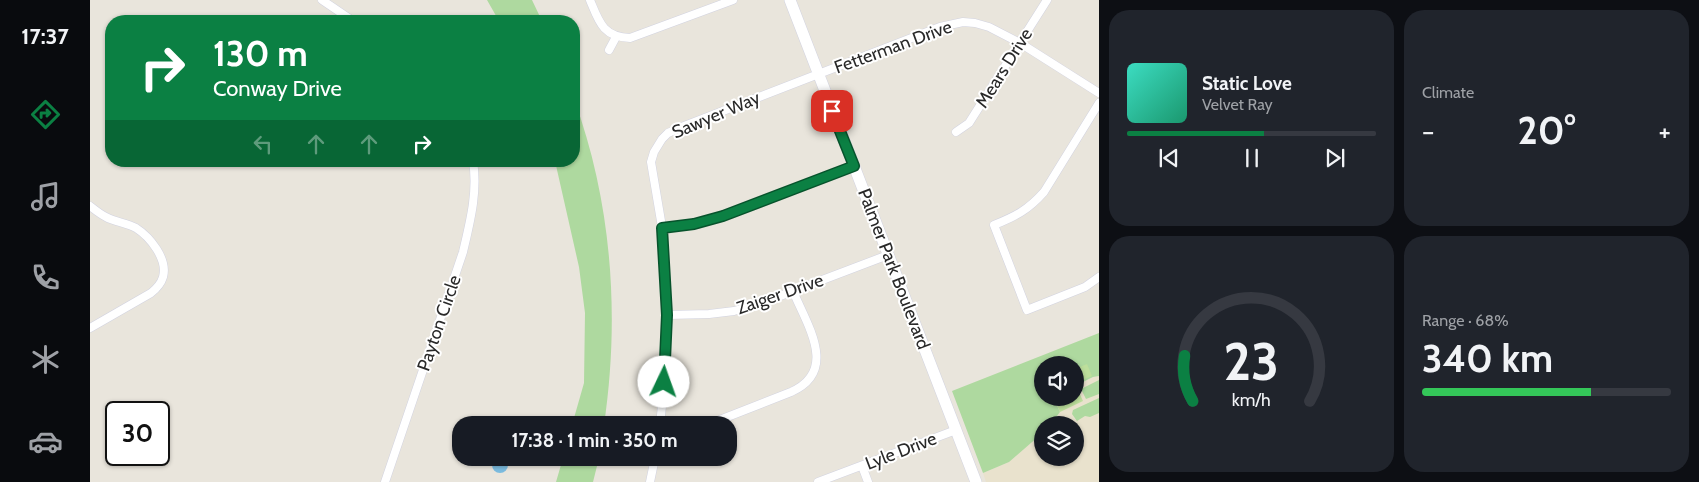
<!DOCTYPE html>
<html lang="en">
<head>
<meta charset="utf-8">
<style>
  body { margin:0; font-family:Cabin,sans-serif; background:#20242c; color:#f1f3f6; height:100vh; display:flex; flex-direction:column; font-size:19px; white-space:nowrap }
  * { box-sizing:border-box; margin:0 }
  p { font-size:16px; color:#9ea1a6 }
  .icon { flex:none; width:28px; height:28px; fill:none; stroke:currentColor; stroke-width:2; stroke-linecap:round; stroke-linejoin:round }
  .map { position:relative; flex:1; overflow:hidden }
  .drawer { display:flex; flex-direction:column; gap:10px; padding:10px; background:#0d0f14; width:600px }
  .drawer>* { flex:none }
  .guide { position:absolute; left:15px; top:15px; width:475px; height:152px; border-radius:20px; box-shadow:0 1px 4px #0004; background:#0b8043; color:#fff; overflow:hidden }
  .controls { position:absolute; left:944px; top:356px; display:grid; gap:10px }
  .controls a { display:grid; place-items:center; width:50px; height:50px; border-radius:50%; background:#171b24; box-shadow:0 1px 4px #0004; font-size:25px }
  .speed { position:absolute; left:15px; top:401px; display:flex; gap:10px; font-size:25px; font-weight:700; text-align:center }
  .speed>* { display:grid; place-content:center; width:65px; height:65px; border-radius:50%; background:#171b24; box-shadow:0 1px 4px #0004; line-height:1 }
  .speed .limit { border:2px solid #111; border-radius:8px; background:#fff; color:#111 }
  .pin { position:absolute; display:grid; place-items:center; width:42px; height:42px; color:#fff; margin:-21px; border-radius:10px; box-shadow:0 2px 8px #0006 }
  .me { position:absolute; width:55px; margin:-28px; rotate:3deg; stroke-linejoin:round; filter:drop-shadow(0 0 4px #0008) }
  .turn { display:flex; align-items:center; gap:18px; height:105px; padding:0 25px; font-size:22px }
  .turn .icon { width:65px; height:65px; stroke-width:2.5 }
  .turn b { display:block; font-size:35px; line-height:42px }
  .lanes { display:flex; align-items:center; height:48px; padding:0 25px; background:#0003; justify-content:center; gap:25px; direction:ltr }
  .lanes .off { opacity:.35 }
  .big { font-size:38px; font-weight:800; line-height:1.1 }
  .drawer .card { flex:1; display:flex; flex-direction:column; justify-content:center; gap:8px; min-width:0; padding:0 18px; border-radius:20px; background:#20242c }
  .drawer .dial { align-items:center; gap:0 }
  .dial svg { height:130px; overflow:visible; fill:none; stroke:#363941; stroke-width:7; stroke-linecap:round; text-anchor:middle }
  .dial text { fill:#f1f3f6; stroke:none }
  .song { display:flex; align-items:center; gap:15px }
  .cover { width:60px; height:60px; border-radius:8px; background:linear-gradient(135deg,hsl(170 70% 55%),hsl(160 70% 35%)) }
  .played { height:5px; border-radius:2px; background:linear-gradient(90deg,#0b8043 55%,#363941 55%) }
  .keys { display:flex; justify-content:space-around; direction:ltr }
  .heat { display:flex; justify-content:space-between; align-items:center; font-size:28px; direction:ltr }
  .charge { height:8px; border-radius:4px; background:linear-gradient(90deg,#34c759 68%,#363941 0) }
  .drawer .tiles { flex:1; display:grid; gap:10px; grid-template-columns:repeat(2,1fr) }
  .trip { position:absolute; left:362px; top:416px; width:285px; height:50px; border-radius:20px; background:#171b24; box-shadow:0 1px 4px #0004; font-weight:800; line-height:50px; text-align:center }
  main { display:flex; flex:1; min-height:0 }
  .dock { display:flex; flex-direction:column; width:90px; justify-content:space-around; align-items:center; background:#090b0e; color:#9ea1a6 }
  .dock .icon { width:35px; height:35px }
  .dock .current { color:#0b8043 }
  .dock b { font-size:22px; color:#f1f3f6 }
  .map>svg:first-child { display:block }
</style>
</head>
<body>
<main>
<nav class="dock">
<b>17:37</b>
<svg class="icon current" aria-label="directions" viewBox="0 0 24 24"><path d="M12 3l9 9-9 9-9-9zM9 14v-3h6M13 9l2 2-2 2"/></svg>
<svg class="icon" aria-label="music" viewBox="0 0 24 24"><path d="M9 18V5l10-2v13"/><circle cx="6" cy="18" r="3"/><circle cx="16" cy="16" r="3"/></svg>
<svg class="icon" aria-label="phone" viewBox="0 0 24 24"><path d="M5 4h4l2 5-3 2q2 4 5 5l2-3 5 2v4C11 20 4 13 5 4z"/></svg>
<svg class="icon" aria-label="climate" viewBox="0 0 24 24"><path d="M12 3v18M4 7l16 10M4 17L20 7"/></svg>
<svg class="icon" aria-label="car" viewBox="0 0 24 24"><path d="M5 17H2v-5l4-1 3-4h7l3 4 3 1v5h-3M9 17h6M6 11h13"/><circle cx="7" cy="17" r="2"/><circle cx="17" cy="17" r="2"/></svg>
</nav>
<div class="map">
<svg width="1009" height="482" viewBox="0 0 1009 482">
  <rect width="100%" height="100%" fill="#e9e5dc"/>
  <!-- education -->
  <path fill="#e9e2cd" d="M1009,376V482H896L893,473L919,462L952,433V458H985V425H960L970,412L964,399L985,398V386L1003,377Z"/>
  <!-- green -->
  <path fill="#aed99f" d="M397,0H442L452,21H409Z
    M484,99C522,203 530,316 514,425H482L494,383L495,313L489,267L465,161H484Z
    M1009,333V376L1003,377L985,386V365H952V398H966L964,399L970,412L960,425H952V452L945,444V441L949,436L919,462L893,473L862,391Z
    M1009,380V394L996,399L991,389Z
    M1009,398V413L1000,417L995,416L987,421L982,414L983,410Z
    M473,458H509L503,482H466Z"/>
  <!-- pitch -->
  <path fill="#bddf9c" d="M997,364L1002,376L985,383V369Z
    M987,388L993,401L970,412L964,399L985,398V389Z"/>
  <!-- water -->
  <path fill="#7cbcdf" d="M402 465a8 8 0 1 1 16 0a8 8 0 1 1-16 0Z"/>
  <g fill="none" stroke-linecap="round" stroke-linejoin="round">
    <!-- minor casing -->
    <g stroke="#d2d3e0" stroke-width="9">
      <path id="minor" d="M232,0L263,21
        M500,0C509,22 513,37 540,38L643,0
        M519,50L526,37
        M1009,103L954,192C938,210 926,216 904,225L937,310L995,287L1009,277
        M866,132L879,123L957,0
        M0,206C5,210 10,214 16,217C25,222 37,223 46,228C60,237 78,259 73,277C71,284 66,289 61,293L0,328
        M572,227L604,224L633,216L764,166
        M577,315L619,314L644,311L669,304L798,255
        M571,422L604,425
        M570,425L576,367L577,315L572,227L561,162L564,152L572,139L578,133L589,128L850,27L873,22L885,23L899,27L930,43L1009,93
        M611,425L627,421L701,392C749,371 717,325 703,291
        M772,466L778,482
        M295,482L373,252C380,222 388,192 383,161
        M560,482L565,458
        M728,482L866,430"/>
    </g>
    <!-- secondary casing -->
    <g stroke="#d2d3e0" stroke-width="12">
      <path id="secondary" d="M700,0L886,482"/>
    </g>
    <!-- minor -->
    <use href="#minor" stroke="#fff" stroke-width="8"/>
    <!-- secondary -->
    <use href="#secondary" stroke="#fff" stroke-width="11"/>
  </g>
  <g fill="none" stroke-linecap="round" stroke-linejoin="round">
    <!-- route casing -->
    <g stroke="#07532c" stroke-width="12">
      <path id="route" d="M574,382L577,315L572,228L604,224L633,216L764,166L742,111"/>
    </g>
    <!-- route -->
    <use href="#route" stroke="#0b8043" stroke-width="9"/>
  </g>
  <g text-anchor="middle" dominant-baseline="central" stroke-width="4" stroke-linejoin="round" paint-order="stroke">
    <!-- street labels -->
    <g font-size="18" fill="#292929" stroke="#fff">
      <text transform="translate(803 47) rotate(-20)">Fetterman Drive</text>
      <text transform="translate(914 68) rotate(-58)">Mears Drive</text>
      <text transform="translate(626 115) rotate(-23)">Sawyer Way</text>
      <text transform="translate(804 269) rotate(69)">Palmer Park Boulevard</text>
      <text transform="translate(690 294) rotate(-19)">Zaiger Drive</text>
      <text transform="translate(349 323) rotate(-71)">Payton Circle</text>
      <text transform="translate(811 451) rotate(-21)">Lyle Drive</text>
    </g>
  </g>
</svg>
<div class="controls">
<a><svg class="icon" aria-label="sound" viewBox="0 0 24 24"><path d="M4 9h4l5-4v14l-5-4H4zM17 9q2 3 0 6"/></svg></a>
<a><svg class="icon" aria-label="layers" viewBox="0 0 24 24"><path d="M12 4l9 5-9 5-9-5zM3 14l9 5 9-5"/></svg></a>
</div>
<div class="speed"><div class="limit">30</div></div>
<div class="pin" style="left:742px;top:111px;background:#d93025"><svg class="icon" aria-label="arrive" viewBox="0 0 24 24"><path d="M6 21V4h12l-3 4 3 4H6"/></svg></div>
<svg class="me" style="left:574px;top:382px" viewBox="-20 -20 40 40"><circle r="19" fill="#fff"/><path d="M0-13L10 11 0 6-10 11z" fill="#0b8043"/></svg>
<div class="trip">17:38 · 1 min · 350 m</div>
<div class="guide">
<div class="turn"><svg class="icon" aria-label="right" viewBox="0 0 24 24"><path d="M7 20v-9h11M14 6l5 5-5 5"/></svg><div><b>130 m</b>Conway Drive</div></div>
<div class="lanes"><svg class="icon off" aria-label="left" viewBox="0 0 24 24"><path d="M17 20v-9H6M10 6l-5 5 5 5"/></svg><svg class="icon off" aria-label="ahead" viewBox="0 0 24 24"><path d="M12 20V5M6 11l6-6 6 6"/></svg><svg class="icon off" aria-label="ahead" viewBox="0 0 24 24"><path d="M12 20V5M6 11l6-6 6 6"/></svg><svg class="icon" aria-label="right" viewBox="0 0 24 24"><path d="M7 20v-9h11M14 6l5 5-5 5"/></svg></div>
</div>
</div>
<section class="drawer">
<div class="tiles">
<div class="card">
<div class="song"><i class="cover"></i><div><b>Static Love</b><p>Velvet Ray</p></div></div>
<div class="played"></div>
<div class="keys"><svg class="icon" aria-label="previous" viewBox="0 0 24 24"><path d="M18 5L8 12l10 7zM5 5v14"/></svg><svg class="icon" aria-label="pause" viewBox="0 0 24 24"><path d="M8 5v14M16 5v14"/></svg><svg class="icon" aria-label="next" viewBox="0 0 24 24"><path d="M6 5l10 7-10 7zM19 5v14"/></svg></div>
</div>
<div class="card"><p>Climate</p>
<div class="heat"><a>−</a><b class="big">20°</b><a>+</a></div>
</div>
<div class="card dial"><svg viewBox="0 0 100 80">
<path d="M14 69A42 42 0 1 1 86 69"/>
<path d="M14 69A42 42 0 0 1 9 41" stroke="#0b8043"/>
<text x="50" y="56" font-size="32" font-weight="700">23</text>
<text x="50" y="72" font-size="11">km/h</text>
</svg></div>
<div class="card"><p>Range · 68%</p><b class="big">340 km</b><div class="charge"></div></div>
</div>
</section>
</main>
</body>
</html>
